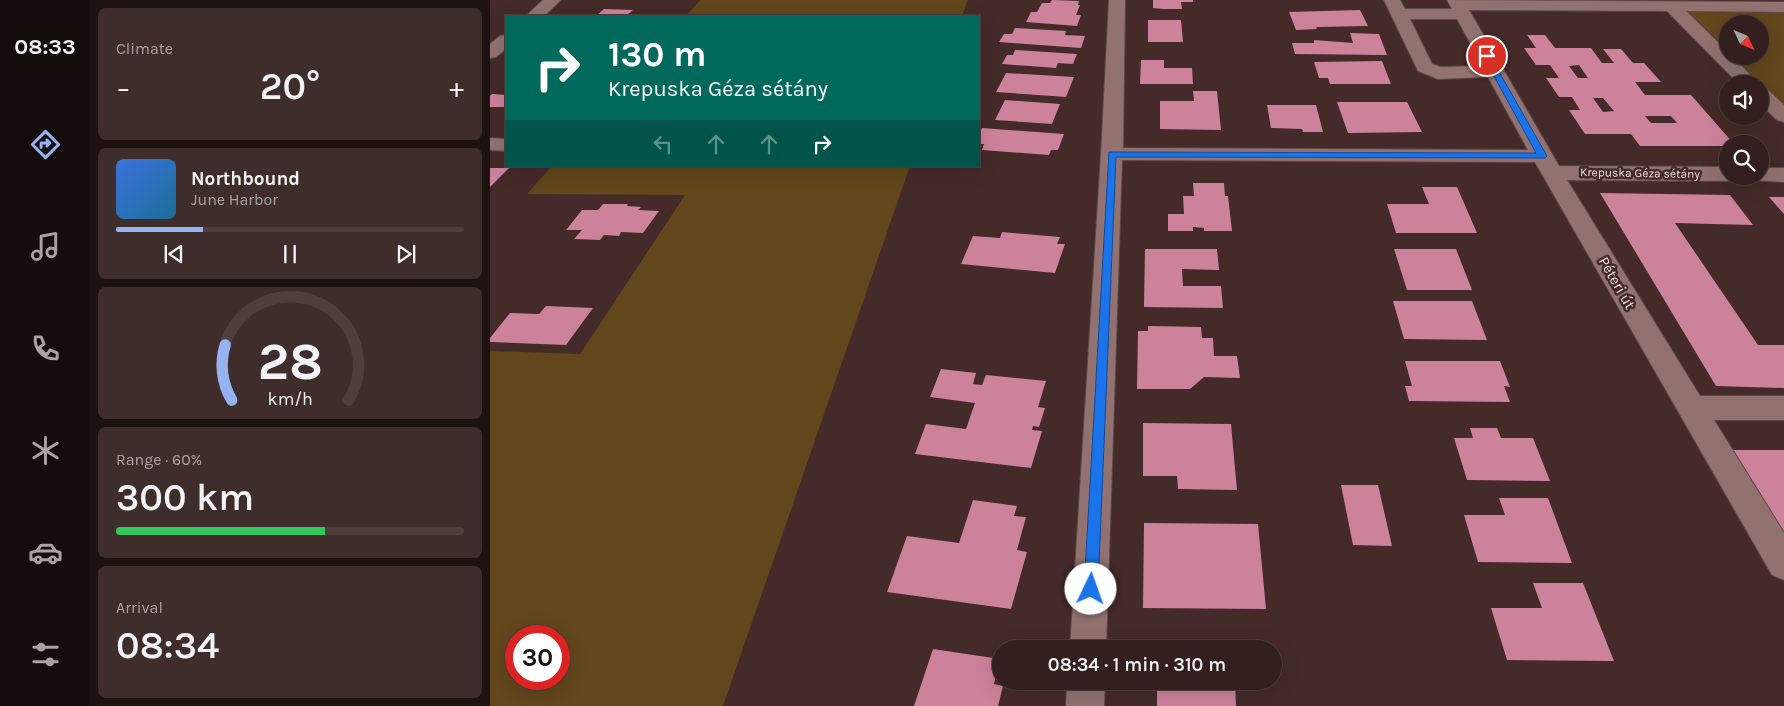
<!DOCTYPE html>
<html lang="en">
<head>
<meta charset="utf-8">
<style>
  body { margin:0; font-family:Karla,sans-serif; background:#3e2d2b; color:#f1f3f6; height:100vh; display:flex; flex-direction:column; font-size:19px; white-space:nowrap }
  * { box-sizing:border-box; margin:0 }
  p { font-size:16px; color:#a9a3a4 }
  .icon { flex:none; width:28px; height:28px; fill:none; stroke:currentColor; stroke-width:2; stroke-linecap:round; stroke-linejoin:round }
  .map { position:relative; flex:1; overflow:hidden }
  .panel { display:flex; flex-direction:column; gap:8px; padding:8px; background:#1c1210; width:400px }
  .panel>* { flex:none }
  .guide { position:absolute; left:15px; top:15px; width:475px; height:152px; border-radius:0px; box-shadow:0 5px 20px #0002,0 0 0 1px #4e3e3c; background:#00695c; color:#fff; overflow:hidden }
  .needle { width:32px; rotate:134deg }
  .buttons { position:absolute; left:1229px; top:15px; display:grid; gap:10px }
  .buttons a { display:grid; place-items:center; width:50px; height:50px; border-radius:50%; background:#33201e; box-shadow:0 5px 20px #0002,0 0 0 1px #4e3e3c; font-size:25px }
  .speed { position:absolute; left:15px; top:625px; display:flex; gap:10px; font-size:25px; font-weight:700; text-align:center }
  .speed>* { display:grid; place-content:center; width:65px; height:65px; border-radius:50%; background:#33201e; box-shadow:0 5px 20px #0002,0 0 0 1px #4e3e3c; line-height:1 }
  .speed .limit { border:8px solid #d22; background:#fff; color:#111 }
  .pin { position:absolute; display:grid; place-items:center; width:42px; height:42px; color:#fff; margin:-21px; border:2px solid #fff; border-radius:50%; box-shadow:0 1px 5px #0007 }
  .me { position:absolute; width:55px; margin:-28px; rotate:3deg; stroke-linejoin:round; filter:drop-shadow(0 0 4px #0008) }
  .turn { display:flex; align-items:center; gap:18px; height:105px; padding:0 20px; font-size:22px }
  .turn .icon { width:65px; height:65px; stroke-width:2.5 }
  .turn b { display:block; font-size:35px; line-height:42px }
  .lanes { display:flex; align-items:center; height:48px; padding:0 20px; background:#0003; justify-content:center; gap:25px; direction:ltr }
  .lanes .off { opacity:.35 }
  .big { font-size:38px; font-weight:600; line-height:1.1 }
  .panel .tile { flex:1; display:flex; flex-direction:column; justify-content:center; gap:8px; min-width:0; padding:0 18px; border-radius:8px; background:#3e2d2b }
  .panel .dial { align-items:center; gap:0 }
  .dial svg { height:130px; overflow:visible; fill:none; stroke:#4e3e3c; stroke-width:7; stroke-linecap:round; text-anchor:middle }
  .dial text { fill:#f1f3f6; stroke:none }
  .song { display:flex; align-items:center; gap:15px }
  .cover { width:60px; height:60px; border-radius:8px; background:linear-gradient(135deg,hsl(220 70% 55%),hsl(200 70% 35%)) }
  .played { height:5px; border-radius:2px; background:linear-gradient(90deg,#95b2f1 25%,#4e3e3c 25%) }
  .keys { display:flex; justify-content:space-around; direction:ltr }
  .heat { display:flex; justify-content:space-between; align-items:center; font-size:28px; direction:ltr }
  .charge { height:8px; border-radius:4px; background:linear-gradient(90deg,#34c759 60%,#4e3e3c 0) }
  .trip { position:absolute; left:502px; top:640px; width:290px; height:50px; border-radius:25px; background:#33201e; box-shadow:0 5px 20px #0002,0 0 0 1px #4e3e3c; font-weight:600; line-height:50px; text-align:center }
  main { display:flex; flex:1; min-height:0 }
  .menu { display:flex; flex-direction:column; width:90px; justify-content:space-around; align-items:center; background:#140d0c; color:#a9a3a4 }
  .menu .icon { width:35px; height:35px }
  .menu .on { color:#95b2f1 }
  .menu b { font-size:22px; color:#f1f3f6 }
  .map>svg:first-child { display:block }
</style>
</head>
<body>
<main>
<nav class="menu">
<b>08:33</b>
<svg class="icon on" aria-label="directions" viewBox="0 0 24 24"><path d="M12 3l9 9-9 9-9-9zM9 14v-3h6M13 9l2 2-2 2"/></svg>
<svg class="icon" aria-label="music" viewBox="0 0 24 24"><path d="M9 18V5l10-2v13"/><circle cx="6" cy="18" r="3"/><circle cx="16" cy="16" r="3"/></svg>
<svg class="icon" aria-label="phone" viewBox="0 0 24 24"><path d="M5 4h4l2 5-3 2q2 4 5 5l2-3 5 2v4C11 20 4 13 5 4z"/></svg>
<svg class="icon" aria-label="climate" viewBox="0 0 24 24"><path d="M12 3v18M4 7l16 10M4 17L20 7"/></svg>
<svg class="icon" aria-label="car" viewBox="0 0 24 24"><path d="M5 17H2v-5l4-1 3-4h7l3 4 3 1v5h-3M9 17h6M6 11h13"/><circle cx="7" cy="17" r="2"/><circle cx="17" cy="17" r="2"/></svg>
<svg class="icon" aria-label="filters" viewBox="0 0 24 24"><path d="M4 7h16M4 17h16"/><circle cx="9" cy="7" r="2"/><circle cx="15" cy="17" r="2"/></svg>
</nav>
<section class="panel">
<div class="tile"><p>Climate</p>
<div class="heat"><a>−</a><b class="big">20°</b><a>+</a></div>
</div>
<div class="tile">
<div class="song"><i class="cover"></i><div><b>Northbound</b><p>June Harbor</p></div></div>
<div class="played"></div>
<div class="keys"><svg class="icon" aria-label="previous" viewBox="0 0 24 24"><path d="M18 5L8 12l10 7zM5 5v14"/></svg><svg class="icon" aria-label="pause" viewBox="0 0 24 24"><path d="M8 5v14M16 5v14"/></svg><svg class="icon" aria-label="next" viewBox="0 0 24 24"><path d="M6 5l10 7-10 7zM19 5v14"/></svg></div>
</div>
<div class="tile dial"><svg viewBox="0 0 100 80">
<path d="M14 69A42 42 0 1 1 86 69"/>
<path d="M14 69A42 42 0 0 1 10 35" stroke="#95b2f1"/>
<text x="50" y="56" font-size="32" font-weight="700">28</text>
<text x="50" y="72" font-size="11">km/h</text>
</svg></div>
<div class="tile"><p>Range · 60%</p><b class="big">300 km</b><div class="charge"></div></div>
<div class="tile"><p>Arrival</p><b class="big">08:34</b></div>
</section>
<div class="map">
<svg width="1294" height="706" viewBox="0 0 1294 706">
  <rect width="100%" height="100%" fill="#442a28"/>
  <!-- green -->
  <path fill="#62461c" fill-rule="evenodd" d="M210,0H478L472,16H196Z
    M1196,11L1294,12V108L1241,56H1270V24H1238L1237,52Z
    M62,166H420L233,706H0V351L90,354L195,195L37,194ZM26,636H69V679H26Z"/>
  <!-- building -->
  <path fill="#cd829b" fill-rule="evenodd" d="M562,0L589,1L588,5H590L586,15H591L587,26L536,22L541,12H547L552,3H560Z
    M663,0H703V2H691L692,9H673L663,8Z
    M114,9L143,10L136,16H106Z
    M870,10L878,26L826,27L827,29L806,30L799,12Z
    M658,20H691L693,42H658Z
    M525,28L576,31L575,35L595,36L591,48L509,42L514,34H522Z
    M860,33L889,34L897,55L805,54L802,43H824V40L863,43Z
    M1037,35H1055L1065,48H1101L1112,63H1124L1113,49H1131L1143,63H1154L1171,82H1145L1155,95H1201L1244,144H1238V146H1150L1141,134H1095L1079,110H1090L1082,97H1069L1056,78H1069L1060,65H1046L1034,48H1046ZM1089,65L1098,78H1088L1079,66ZM1103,98H1113L1124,111L1113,112ZM1155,116H1181L1187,123H1161Z
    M525,50L587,54L583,64L568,63L566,68L512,64L517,55H523Z
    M651,60H674V68H702L703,84H650Z
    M892,61L901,84H840L838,78H829L824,62Z
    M516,73L584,77L576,97L506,92Z
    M703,91H727L731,130L670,129V101H704Z
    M2,94L16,95V107H0V96Z
    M515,100L570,104L562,124L505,120Z
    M847,102H917L932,132L858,133Z
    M777,105H826L833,132H813L812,129L781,128Z
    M492,128L574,134L568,150H561L559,155L492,150L494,144H489V134Z
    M0,168H19L0,187Z
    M703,183H734L735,196H738L742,231H714V228L703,227V231H678V214H694L693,196H704Z
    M932,187H967L987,233H906L897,204H939Z
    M1110,193L1240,195L1263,225L1185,223L1268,345H1294V388L1226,386Z
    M1279,197H1294V214Z
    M113,204H138L137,206L151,207L148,210L169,211L153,233L131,232L129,236L114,235L110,240L84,239L92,230H76L92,210H108Z
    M512,232L570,237L567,244H575L565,273L471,264L483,236L510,238Z
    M655,249H727L729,270L692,269L693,286H731L733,308L654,307Z
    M904,249H966L982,290H917Z
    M903,301H982L997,340L914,339Z
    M56,306L103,308L76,345L0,342V338L20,313L49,314Z
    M658,326L711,327L712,338H723L724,356H747L750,378L714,377L700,389H647L648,331H658Z
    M915,361H1010L1020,387L1014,386L1020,402L919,401L915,386H922Z
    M451,369L486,373L483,384L492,385L496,375L556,381L548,407L555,408L549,427L543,426L542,430L552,431L541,468L425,454L436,424L476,429L485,403L440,397Z
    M653,423L741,424L747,490L688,489L687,476H653Z
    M980,428H1007L1011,438H1043L1060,481L977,480L964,438H983Z
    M1241,450H1294V537Z
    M851,485H888L902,546L863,545Z
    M1009,498H1058L1082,563L988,562L974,515H1015Z
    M483,500L527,506L524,516L536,517L527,550L537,552L521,609L397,592L417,536L469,543Z
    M654,523L768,524L776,609L653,608Z
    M1043,583H1093L1124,661L1017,660L1001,608H1052Z
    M443,649L510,659L504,684L513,686L508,706H424Z
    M667,681H745L746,706H667Z"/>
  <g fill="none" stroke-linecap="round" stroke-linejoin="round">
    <!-- minor casing -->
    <g stroke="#5e4847" stroke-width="2">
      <path id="minor" d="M53,0H71L54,16H36Z
        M619,0H635L633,148L1038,150L998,77L948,79L928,71L894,0H910L915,9H962L957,0L1294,2V12L1196,11L1238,52V56H1242L1269,84H1249L1177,11L979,10L1069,166L1238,167V176H1247L1238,181L1077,180L1210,396H1294V420H1224L1294,533V580L1282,575L1045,162L632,160L616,649H580L611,154ZM920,19H967L993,66L951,67L942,64Z
        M16,35V49L6,57L0,58V44L10,36Z
        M1270,87L1277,89L1294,105V122L1287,120L1270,104Z
        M0,138L16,139V151L0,150Z
        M1270,168H1294V182L1262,180L1260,176H1270Z
        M577,681H615L614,706H576Z"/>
    </g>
    <!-- minor -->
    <use href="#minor" fill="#917270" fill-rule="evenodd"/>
  </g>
  <!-- route -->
  <path fill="#1a73e8" stroke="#114b97" d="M994,55L1000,56L1057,156L1055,158L626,157L608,589L606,594L601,596L596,594L594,589L619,152L1046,153L993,56Z"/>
  <g text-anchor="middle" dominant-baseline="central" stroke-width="5" stroke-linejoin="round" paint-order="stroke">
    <!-- far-street labels -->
    <g font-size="12" fill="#f3e1df" stroke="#442a28">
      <text transform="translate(1150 173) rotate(1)">Krepuska Géza sétány</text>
    </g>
    <!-- street labels -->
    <g font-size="15" fill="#f3e1df" stroke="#442a28">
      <text transform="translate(1127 283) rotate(60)">Péteri út</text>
    </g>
  </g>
</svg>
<div class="buttons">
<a><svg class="needle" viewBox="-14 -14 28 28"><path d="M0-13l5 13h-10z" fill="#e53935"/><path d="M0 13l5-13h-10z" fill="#a9a3a4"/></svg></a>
<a><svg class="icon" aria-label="sound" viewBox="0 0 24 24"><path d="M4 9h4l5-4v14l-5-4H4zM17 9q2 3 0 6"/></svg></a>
<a><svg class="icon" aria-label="search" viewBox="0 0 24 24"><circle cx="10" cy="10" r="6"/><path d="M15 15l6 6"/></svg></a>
</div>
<div class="speed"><div class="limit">30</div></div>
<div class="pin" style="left:997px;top:56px;background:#d93025"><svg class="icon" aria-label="arrive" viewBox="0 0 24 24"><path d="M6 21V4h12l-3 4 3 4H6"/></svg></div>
<svg class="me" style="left:601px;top:589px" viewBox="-20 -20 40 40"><circle r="19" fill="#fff"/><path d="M0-13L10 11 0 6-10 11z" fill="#1a73e8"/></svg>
<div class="trip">08:34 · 1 min · 310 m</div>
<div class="guide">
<div class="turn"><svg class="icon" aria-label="right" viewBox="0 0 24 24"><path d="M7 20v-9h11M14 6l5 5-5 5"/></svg><div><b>130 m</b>Krepuska Géza sétány</div></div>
<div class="lanes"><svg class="icon off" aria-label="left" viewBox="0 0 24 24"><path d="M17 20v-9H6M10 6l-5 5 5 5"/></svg><svg class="icon off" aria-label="ahead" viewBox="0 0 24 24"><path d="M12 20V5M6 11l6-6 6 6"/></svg><svg class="icon off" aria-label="ahead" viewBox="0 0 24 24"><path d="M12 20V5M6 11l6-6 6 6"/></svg><svg class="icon" aria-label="right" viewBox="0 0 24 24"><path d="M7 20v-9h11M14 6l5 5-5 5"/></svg></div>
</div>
</div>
</main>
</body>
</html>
